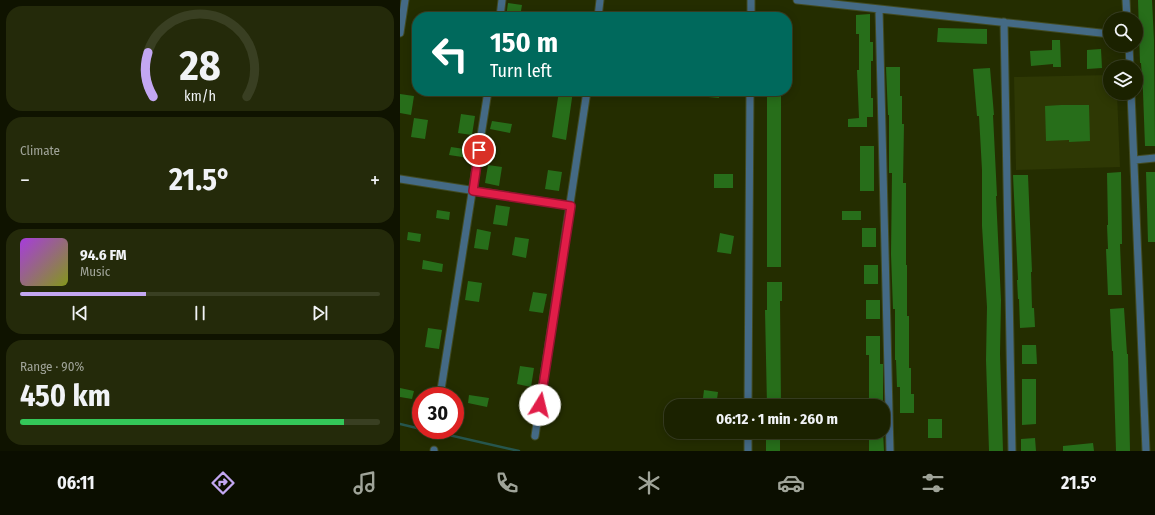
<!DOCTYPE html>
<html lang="en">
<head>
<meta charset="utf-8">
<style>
  body { margin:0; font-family:"Fira Sans Condensed",sans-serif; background:#242a0a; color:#f1f3f6; height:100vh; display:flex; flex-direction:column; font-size:15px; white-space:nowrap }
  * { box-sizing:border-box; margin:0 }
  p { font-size:13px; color:#a0a499 }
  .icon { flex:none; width:22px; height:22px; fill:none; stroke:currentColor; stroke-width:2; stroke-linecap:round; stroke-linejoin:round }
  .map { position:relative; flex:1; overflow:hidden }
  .side { display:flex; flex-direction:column; gap:6px; padding:6px; background:#0f1300; width:400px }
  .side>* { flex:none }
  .hud { position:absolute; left:12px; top:12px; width:380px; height:84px; border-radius:16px; box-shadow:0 2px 10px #0003,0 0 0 1px #393f22; background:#00695c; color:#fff; overflow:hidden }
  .buttons { position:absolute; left:703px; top:12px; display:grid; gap:8px }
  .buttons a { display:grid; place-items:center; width:40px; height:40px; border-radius:50%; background:#1b2200; box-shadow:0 2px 10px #0003,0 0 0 1px #393f22; font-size:20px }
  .speed { position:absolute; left:12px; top:387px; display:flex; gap:8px; font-size:20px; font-weight:700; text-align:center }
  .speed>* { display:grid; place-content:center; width:52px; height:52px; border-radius:50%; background:#1b2200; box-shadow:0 2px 10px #0003,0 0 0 1px #393f22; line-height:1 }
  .speed .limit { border:6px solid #d22; background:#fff; color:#111 }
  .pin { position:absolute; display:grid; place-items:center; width:34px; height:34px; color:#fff; margin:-17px; border:2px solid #fff; border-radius:50%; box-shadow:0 1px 4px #0007 }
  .me { position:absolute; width:44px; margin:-22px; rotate:9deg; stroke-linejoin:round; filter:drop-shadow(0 0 3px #0008) }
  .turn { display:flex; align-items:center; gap:14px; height:84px; padding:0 12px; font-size:18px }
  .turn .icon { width:52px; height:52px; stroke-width:2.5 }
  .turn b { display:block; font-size:28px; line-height:34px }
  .big { font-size:30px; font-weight:700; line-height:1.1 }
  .side .widget { flex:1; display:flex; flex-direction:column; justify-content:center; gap:6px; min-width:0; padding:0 14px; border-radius:16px; background:#242a0a }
  .side .dial { align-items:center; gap:0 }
  .dial svg { height:104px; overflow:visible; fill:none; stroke:#393f22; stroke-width:7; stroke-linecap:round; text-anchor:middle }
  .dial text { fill:#f1f3f6; stroke:none }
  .song { display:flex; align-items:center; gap:12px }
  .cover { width:48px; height:48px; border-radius:6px; background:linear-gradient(135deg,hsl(280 70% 55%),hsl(70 70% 35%)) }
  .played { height:4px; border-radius:2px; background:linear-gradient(90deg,#c3a7f2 35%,#393f22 35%) }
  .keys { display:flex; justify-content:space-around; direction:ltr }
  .heat { display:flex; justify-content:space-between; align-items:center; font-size:22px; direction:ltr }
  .charge { height:6px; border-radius:3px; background:linear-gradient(90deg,#34c759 90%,#393f22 0) }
  .trip { position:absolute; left:264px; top:399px; width:226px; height:40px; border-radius:16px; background:#1b2200; box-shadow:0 2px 10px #0003,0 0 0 1px #393f22; font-weight:700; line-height:40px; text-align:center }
  .tab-bar { display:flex; height:64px; justify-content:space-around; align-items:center; background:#0b0e00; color:#a0a499 }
  .tab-bar .icon { width:28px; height:28px }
  .tab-bar .selected { color:#c3a7f2 }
  .tab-bar b { font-size:18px; color:#f1f3f6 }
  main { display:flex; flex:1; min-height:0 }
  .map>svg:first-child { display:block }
</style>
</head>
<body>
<main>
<section class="side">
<div class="widget dial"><svg viewBox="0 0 100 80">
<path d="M14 69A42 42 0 1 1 86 69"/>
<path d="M14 69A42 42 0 0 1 10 35" stroke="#c3a7f2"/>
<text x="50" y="56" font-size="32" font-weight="700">28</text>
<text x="50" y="72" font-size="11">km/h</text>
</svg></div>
<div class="widget"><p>Climate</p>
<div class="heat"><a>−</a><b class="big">21.5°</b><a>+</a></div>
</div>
<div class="widget">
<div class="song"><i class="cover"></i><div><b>94.6 FM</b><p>Music</p></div></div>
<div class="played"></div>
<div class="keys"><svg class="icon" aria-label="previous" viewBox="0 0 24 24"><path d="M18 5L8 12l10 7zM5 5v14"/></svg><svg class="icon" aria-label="pause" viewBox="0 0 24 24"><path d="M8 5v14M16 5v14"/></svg><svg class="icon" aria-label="next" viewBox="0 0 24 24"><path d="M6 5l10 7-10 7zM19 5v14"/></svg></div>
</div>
<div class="widget"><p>Range · 90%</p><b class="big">450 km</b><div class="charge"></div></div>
</section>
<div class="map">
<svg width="755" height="451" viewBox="0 0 755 451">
  <rect width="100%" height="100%" fill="#242d00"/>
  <!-- built -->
  <path fill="#2e3804" d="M710,75V93H717L720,167L616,170L614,77Z"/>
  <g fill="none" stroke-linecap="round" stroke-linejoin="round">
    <!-- stream -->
    <path stroke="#26564e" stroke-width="2.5" d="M0,424L21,429
      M27,430L119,451"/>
  </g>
  <!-- building -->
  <path fill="#276e1a" d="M738,0H752L754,40L755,146H745L743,92L741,63H740Z
    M108,3L122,5L120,17H106Z
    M470,14V42H473V61H471V98H473V117H467V127H448V119L459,118L457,70H459V34H456V15Z
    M538,28L587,29V44L537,42Z
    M652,40H660L661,67H653V64L631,66L630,51L652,50Z
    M701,49L702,68L687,69V50Z
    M486,67H500V96H502V124H504L503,183H506V265H507V316H509V368H511V394H514V413H500V387H497L496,360H495V309H493L491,254L492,173H489V115H488Z
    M590,68L594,115H593L597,196H596L601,300L600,354L603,451H589L586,360L587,307L582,226V170L579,116H577L573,69Z
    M159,91H173L166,140L152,137Z
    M297,91H320L319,98L297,96Z
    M367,91H381V267H367Z
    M0,94L14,96L11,115L0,113Z
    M661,105H689L690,141L669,142V140L646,141L645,106Z
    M61,114L75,116L72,135L58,133Z
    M14,118L28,120L25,139L11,137Z
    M92,121L112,124L110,133L90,129Z
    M460,146H474V191H460Z
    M51,147L71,150L69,158L49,155Z
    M88,165L102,167L99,186L85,183Z
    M148,170L162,172L159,191L145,189Z
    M721,172L722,244H720L722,295H708L706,249H708L707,225H708L707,173Z
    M746,172H755V242H748Z
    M314,174H333V188H314Z
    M613,175H628L632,272H631L632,308H634L635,327L620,328L619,299H618L617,280H618Z
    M96,205L110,207L107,226L93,224Z
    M37,210L50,212L49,220L36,218Z
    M442,211H461V220H442Z
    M462,228H476V247H462Z
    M77,229L91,232L88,250L74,248Z
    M8,232L21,234L20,242L7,240Z
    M320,233L334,236L331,254L317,252Z
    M115,237L129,239L126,258L112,255Z
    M23,260L43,264L42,272L22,269Z
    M464,265H478V284H464Z
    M68,281L82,283L79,302L65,300Z
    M367,282H382V301H380L381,405L367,406L365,310H367Z
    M133,292L147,294L143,313L129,311Z
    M466,300H480V319H466Z
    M724,308L727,354H728L730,451H716L713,351H712L710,309Z
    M28,328L42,330L39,349L25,347Z
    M466,336H480V364H483V406H469V355H466Z
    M622,345H636L637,364H622Z
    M120,366L134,368L131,387L117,384Z
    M622,379H636V424L622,425Z
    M0,388L14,391L12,399L0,397Z
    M304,390L318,392L316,406H302Z
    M69,395L89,398L87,407L68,403Z
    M528,419H542V438H528Z
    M469,432H483L484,451H469Z
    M366,438H380V451H366Z
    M635,438L636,451H621V439Z
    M693,443L694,451H663V446Z"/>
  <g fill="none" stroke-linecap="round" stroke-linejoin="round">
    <!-- minor casing -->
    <g stroke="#414a21" stroke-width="9">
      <path id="minor" d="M397,0L710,34
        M726,0L727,19
        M479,9L490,451
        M100,17L102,0
        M198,17L200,0
        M351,17V0
        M604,22L612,451
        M0,33L5,0
        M729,45L730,67
        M731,93L746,451
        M735,160L755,158
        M0,179L171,206
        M40,396L88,91
        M348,406L350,91
        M135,436L187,91
        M34,451V450
        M348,451V432"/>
    </g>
    <!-- minor -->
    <use href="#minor" stroke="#446a85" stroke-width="7"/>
  </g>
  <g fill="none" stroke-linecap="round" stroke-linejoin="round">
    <!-- route casing -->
    <g stroke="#92132f" stroke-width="10">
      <path id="route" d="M79,150L73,191L171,206L140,405"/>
    </g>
    <!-- route -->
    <use href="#route" stroke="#e11d48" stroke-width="7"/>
  </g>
</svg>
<div class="buttons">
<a><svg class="icon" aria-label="search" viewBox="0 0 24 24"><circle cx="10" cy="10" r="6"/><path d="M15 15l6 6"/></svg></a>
<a><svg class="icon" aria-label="layers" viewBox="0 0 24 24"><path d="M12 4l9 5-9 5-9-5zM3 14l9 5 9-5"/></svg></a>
</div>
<div class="speed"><div class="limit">30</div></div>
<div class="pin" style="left:79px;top:150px;background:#d93025"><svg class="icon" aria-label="arrive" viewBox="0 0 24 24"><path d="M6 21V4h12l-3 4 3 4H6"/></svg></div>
<svg class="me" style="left:140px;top:405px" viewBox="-20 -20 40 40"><circle r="19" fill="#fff"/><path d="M0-13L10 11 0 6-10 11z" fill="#e11d48"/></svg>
<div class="trip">06:12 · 1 min · 260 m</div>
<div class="hud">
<div class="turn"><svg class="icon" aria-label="left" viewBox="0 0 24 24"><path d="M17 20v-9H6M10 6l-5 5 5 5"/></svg><div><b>150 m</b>Turn left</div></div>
</div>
</div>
</main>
<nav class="tab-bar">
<b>06:11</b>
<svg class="icon selected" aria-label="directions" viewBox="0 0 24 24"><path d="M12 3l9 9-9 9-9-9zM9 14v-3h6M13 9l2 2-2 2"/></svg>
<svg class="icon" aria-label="music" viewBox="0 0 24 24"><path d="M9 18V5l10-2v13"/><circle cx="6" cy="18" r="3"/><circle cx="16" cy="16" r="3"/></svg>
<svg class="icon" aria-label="phone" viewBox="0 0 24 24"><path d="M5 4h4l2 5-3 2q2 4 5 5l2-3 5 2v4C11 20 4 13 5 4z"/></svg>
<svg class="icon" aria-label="climate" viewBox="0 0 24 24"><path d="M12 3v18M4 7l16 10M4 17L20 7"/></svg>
<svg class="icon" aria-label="car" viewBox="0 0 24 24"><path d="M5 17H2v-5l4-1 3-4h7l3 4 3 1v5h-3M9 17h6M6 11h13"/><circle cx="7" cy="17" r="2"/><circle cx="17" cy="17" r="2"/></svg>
<svg class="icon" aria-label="filters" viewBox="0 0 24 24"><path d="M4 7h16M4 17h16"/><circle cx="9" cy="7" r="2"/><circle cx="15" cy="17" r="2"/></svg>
<b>21.5°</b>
</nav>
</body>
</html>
